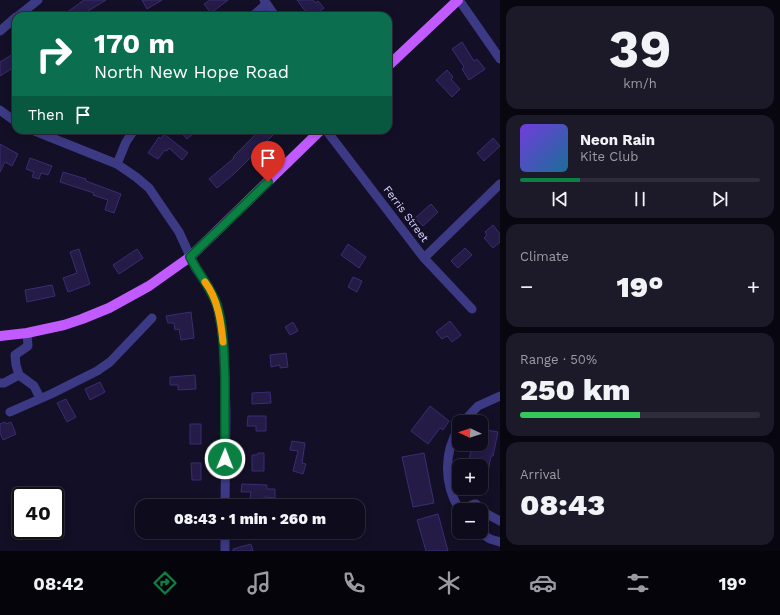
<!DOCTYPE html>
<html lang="en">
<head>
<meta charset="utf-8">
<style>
  body { margin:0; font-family:"Work Sans",sans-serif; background:#1c1929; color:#f1f3f6; height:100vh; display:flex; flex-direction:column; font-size:15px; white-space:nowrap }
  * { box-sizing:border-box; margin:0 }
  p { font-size:13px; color:#9b9ba3 }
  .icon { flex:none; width:22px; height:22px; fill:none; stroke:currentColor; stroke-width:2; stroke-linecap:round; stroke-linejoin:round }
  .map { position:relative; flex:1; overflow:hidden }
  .panel { display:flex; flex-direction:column; gap:6px; padding:6px; background:#08060f; width:280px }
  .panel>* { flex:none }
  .top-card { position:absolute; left:12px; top:12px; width:380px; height:122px; border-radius:12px; box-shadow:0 2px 10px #0003,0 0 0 1px #2e2b3b; background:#0b6e4f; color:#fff; overflow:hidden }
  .needle { width:26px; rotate:274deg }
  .tools { position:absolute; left:452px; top:415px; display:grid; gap:8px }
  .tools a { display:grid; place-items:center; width:36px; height:36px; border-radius:8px; background:#0e0b1c; box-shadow:0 2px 10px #0003,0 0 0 1px #2e2b3b; font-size:20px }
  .speed { position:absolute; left:12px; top:487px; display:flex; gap:8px; font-size:20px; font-weight:700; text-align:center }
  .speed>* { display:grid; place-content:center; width:52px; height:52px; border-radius:50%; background:#0e0b1c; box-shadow:0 2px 10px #0003,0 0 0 1px #2e2b3b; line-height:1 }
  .speed .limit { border:2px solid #111; border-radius:6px; background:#fff; color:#111 }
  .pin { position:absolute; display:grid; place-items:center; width:34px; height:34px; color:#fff; margin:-41px -17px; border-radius:50% 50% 50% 0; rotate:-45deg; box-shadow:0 0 4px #0007 }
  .pin .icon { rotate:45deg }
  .me { position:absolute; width:44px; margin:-22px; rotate:1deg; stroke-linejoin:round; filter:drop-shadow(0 0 3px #0008) }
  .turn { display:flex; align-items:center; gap:14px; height:84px; padding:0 16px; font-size:18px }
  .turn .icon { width:52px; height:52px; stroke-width:2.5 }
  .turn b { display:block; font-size:28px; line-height:34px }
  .then { display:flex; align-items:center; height:38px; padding:0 16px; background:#0003; gap:8px; font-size:15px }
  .big { font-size:30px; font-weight:800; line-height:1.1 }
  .panel .widget { flex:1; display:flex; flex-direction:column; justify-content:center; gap:6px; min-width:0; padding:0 14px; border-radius:12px; background:#1c1929 }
  .panel .dial { align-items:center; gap:0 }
  .dial b { font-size:52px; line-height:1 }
  .song { display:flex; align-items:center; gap:12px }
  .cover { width:48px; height:48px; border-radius:6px; background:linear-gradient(135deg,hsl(260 70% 55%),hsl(200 70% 35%)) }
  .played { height:4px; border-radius:2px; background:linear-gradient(90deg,#0b8043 25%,#2e2b3b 25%) }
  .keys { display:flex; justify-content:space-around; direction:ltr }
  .heat { display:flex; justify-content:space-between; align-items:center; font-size:22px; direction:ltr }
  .charge { height:6px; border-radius:3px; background:linear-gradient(90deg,#34c759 50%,#2e2b3b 0) }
  .trip { position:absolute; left:135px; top:499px; width:230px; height:40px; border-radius:12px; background:#0e0b1c; box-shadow:0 2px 10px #0003,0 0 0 1px #2e2b3b; font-weight:800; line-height:40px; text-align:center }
  .menu { display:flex; height:64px; justify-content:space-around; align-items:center; background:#06040b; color:#9b9ba3 }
  .menu .icon { width:28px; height:28px }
  .menu .active { color:#0b8043 }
  .menu b { font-size:18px; color:#f1f3f6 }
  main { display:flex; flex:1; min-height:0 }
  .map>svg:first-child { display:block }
</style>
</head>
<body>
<main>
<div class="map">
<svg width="500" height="551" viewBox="0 0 500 551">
  <rect width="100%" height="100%" fill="#130f26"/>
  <!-- building -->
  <path fill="#241b47" stroke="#3b2d73" d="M84,0H106L80,16H62Z
    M142,0H162L147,9Z
    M210,0H228L211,13L204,4Z
    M297,0H313L315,3L318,1L324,8L313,16H309Z
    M462,42L474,61L477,59L485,69L469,80L462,69L464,67L452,49Z
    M13,54L16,59V66L0,76V62Z
    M447,70L453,77L451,79L460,89L452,97L436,80Z
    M179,130H190L193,134L187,139Z
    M260,130H278L235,173L217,188L209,179L234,158L233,157Z
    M164,134L188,153L182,160L169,148L167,151L165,150L158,159L148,153L159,137L161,139Z
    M493,138L500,146L484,161L477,153Z
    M0,144L18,154L12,166L5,162L0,172Z
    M30,158L52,166L48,175L41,173L39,179L32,177L34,172L26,169Z
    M63,172L86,179V181L121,194L114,213L105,210L108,200L93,195L94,193L60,182Z
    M431,204L438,212L423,226L415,218Z
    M493,225L500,234V242L493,248L484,238L487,235L485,232Z
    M348,244L366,257L359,268L341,255Z
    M465,248L472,255L458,268L451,261Z
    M79,249L90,284L68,292L63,278L77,273L70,252Z
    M137,249L143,258L119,274L113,265Z
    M353,277L362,281L357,292L348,287Z
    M52,285L55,296L27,302L25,290Z
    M191,312L194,338L181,340L179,329L175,330L174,323H168L166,316Z
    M450,321L461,335L452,342L447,336L442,339L436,332Z
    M293,322L298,331L290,335L285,327Z
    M286,353L288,367L280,368V365L271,367L270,355Z
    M195,375L196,389L178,390V385H170V377Z
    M100,382L105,392L90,400L85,389Z
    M270,392L271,403L252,404V393Z
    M66,399L76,417L67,422L57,403Z
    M430,406L449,421L443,430L440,428L428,444L411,431Z
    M248,416H266V431H256V426H247Z
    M5,422L6,424L11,422L16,434L3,440L0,433V424Z
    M190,424H201V444H190Z
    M481,429L498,432L493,456H491L484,493L481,492V466H468L472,444H481Z
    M292,441L305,443L302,463L306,464L303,474L293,471L298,451L290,450Z
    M258,453H264V471H252V455H257Z
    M424,453L434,503L413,507L402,457Z
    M191,463H201V480H192Z
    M242,484L267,485V489H275V498L264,497V506H252L253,499H250L251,492H241Z
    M61,490L64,505L55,507V492Z
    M438,514L448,551H426L417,520Z
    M251,544L253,551H233V549Z"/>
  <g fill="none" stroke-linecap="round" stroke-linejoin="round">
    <!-- minor -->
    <path stroke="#3d3a85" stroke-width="9" d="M264,0L275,16
      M459,0L500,59
      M18,16L38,0
      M253,16L266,4
      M0,31L16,17
      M0,110L16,122
      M32,130L117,164L136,177L149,188L179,232L196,269L208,286L217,305L221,326L224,349L226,413L225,506
      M326,130L424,258L472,309
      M117,164L126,142L134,130
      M424,258L500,184
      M27,333L28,346L15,355L16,365L19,375L34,386L40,398
      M0,383H4L19,375
      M10,412L51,394L97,371L110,362L152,318
      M463,422L478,406L500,396
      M459,428C443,453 444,486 460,510
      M461,510L474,504H476L487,514L500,521
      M225,532V551
      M479,532L490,539L500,542"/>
    <!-- major -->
    <path stroke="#c25bff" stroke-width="10" d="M388,66L458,0
      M0,336L27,333L64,325L82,319L109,308L149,286L190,257L321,130"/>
  </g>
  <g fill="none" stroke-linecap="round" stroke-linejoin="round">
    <!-- route casing -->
    <g stroke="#07532c" stroke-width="10">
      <path id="route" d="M225,459C225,432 225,405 225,379C224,354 224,329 217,305C211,288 198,273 190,257L268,182"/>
    </g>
    <!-- route -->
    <use href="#route" stroke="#0b8043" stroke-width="7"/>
    <!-- slow -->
    <path stroke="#f59e0b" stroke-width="7" d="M205,282C218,299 221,322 223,342"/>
  </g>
  <g text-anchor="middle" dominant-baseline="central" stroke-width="4" stroke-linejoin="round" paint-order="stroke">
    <!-- street labels -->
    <g font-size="11" fill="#d9d4ff" stroke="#130f26">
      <text transform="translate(406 214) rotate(53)">Ferris Street</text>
    </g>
  </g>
</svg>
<div class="tools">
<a><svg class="needle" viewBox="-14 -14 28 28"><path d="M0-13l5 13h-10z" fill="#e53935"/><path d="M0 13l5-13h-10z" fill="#9b9ba3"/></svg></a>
<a>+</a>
<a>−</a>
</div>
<div class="speed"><div class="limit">40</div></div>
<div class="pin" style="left:268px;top:182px;background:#d93025"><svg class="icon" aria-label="arrive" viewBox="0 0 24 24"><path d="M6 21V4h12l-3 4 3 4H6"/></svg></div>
<svg class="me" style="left:225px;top:459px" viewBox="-20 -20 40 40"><circle r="17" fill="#0b8043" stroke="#fff" stroke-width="3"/><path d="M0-11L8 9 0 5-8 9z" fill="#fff"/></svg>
<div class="trip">08:43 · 1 min · 260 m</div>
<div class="top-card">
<div class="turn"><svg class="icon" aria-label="right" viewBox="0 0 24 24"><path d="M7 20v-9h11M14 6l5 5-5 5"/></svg><div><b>170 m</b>North New Hope Road</div></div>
<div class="then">Then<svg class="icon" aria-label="arrive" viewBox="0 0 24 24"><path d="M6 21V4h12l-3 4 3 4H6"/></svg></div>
</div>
</div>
<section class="panel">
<div class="widget dial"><b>39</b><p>km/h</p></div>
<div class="widget">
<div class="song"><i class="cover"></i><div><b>Neon Rain</b><p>Kite Club</p></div></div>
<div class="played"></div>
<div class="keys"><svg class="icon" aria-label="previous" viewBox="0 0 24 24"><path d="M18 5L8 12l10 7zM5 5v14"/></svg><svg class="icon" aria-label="pause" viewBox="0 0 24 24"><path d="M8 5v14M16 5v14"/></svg><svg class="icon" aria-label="next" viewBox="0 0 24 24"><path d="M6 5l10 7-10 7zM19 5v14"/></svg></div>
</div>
<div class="widget"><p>Climate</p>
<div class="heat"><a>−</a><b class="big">19°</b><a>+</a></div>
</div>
<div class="widget"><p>Range · 50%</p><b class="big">250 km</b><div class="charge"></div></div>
<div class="widget"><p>Arrival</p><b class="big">08:43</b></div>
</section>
</main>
<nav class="menu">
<b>08:42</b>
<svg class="icon active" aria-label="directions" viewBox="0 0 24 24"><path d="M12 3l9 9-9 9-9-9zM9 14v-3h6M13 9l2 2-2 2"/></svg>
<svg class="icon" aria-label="music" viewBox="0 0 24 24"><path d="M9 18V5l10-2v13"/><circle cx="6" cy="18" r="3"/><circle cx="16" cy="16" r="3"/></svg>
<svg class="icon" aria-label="phone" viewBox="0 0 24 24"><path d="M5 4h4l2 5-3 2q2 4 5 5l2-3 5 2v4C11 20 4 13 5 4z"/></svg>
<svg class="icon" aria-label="climate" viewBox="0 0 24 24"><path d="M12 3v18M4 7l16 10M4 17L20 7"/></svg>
<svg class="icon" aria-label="car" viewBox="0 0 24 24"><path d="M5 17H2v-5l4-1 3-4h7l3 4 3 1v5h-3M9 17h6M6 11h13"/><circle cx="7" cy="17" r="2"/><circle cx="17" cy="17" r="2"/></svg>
<svg class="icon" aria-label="filters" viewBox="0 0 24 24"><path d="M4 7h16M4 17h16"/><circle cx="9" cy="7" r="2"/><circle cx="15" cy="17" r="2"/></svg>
<b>19°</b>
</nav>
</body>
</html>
